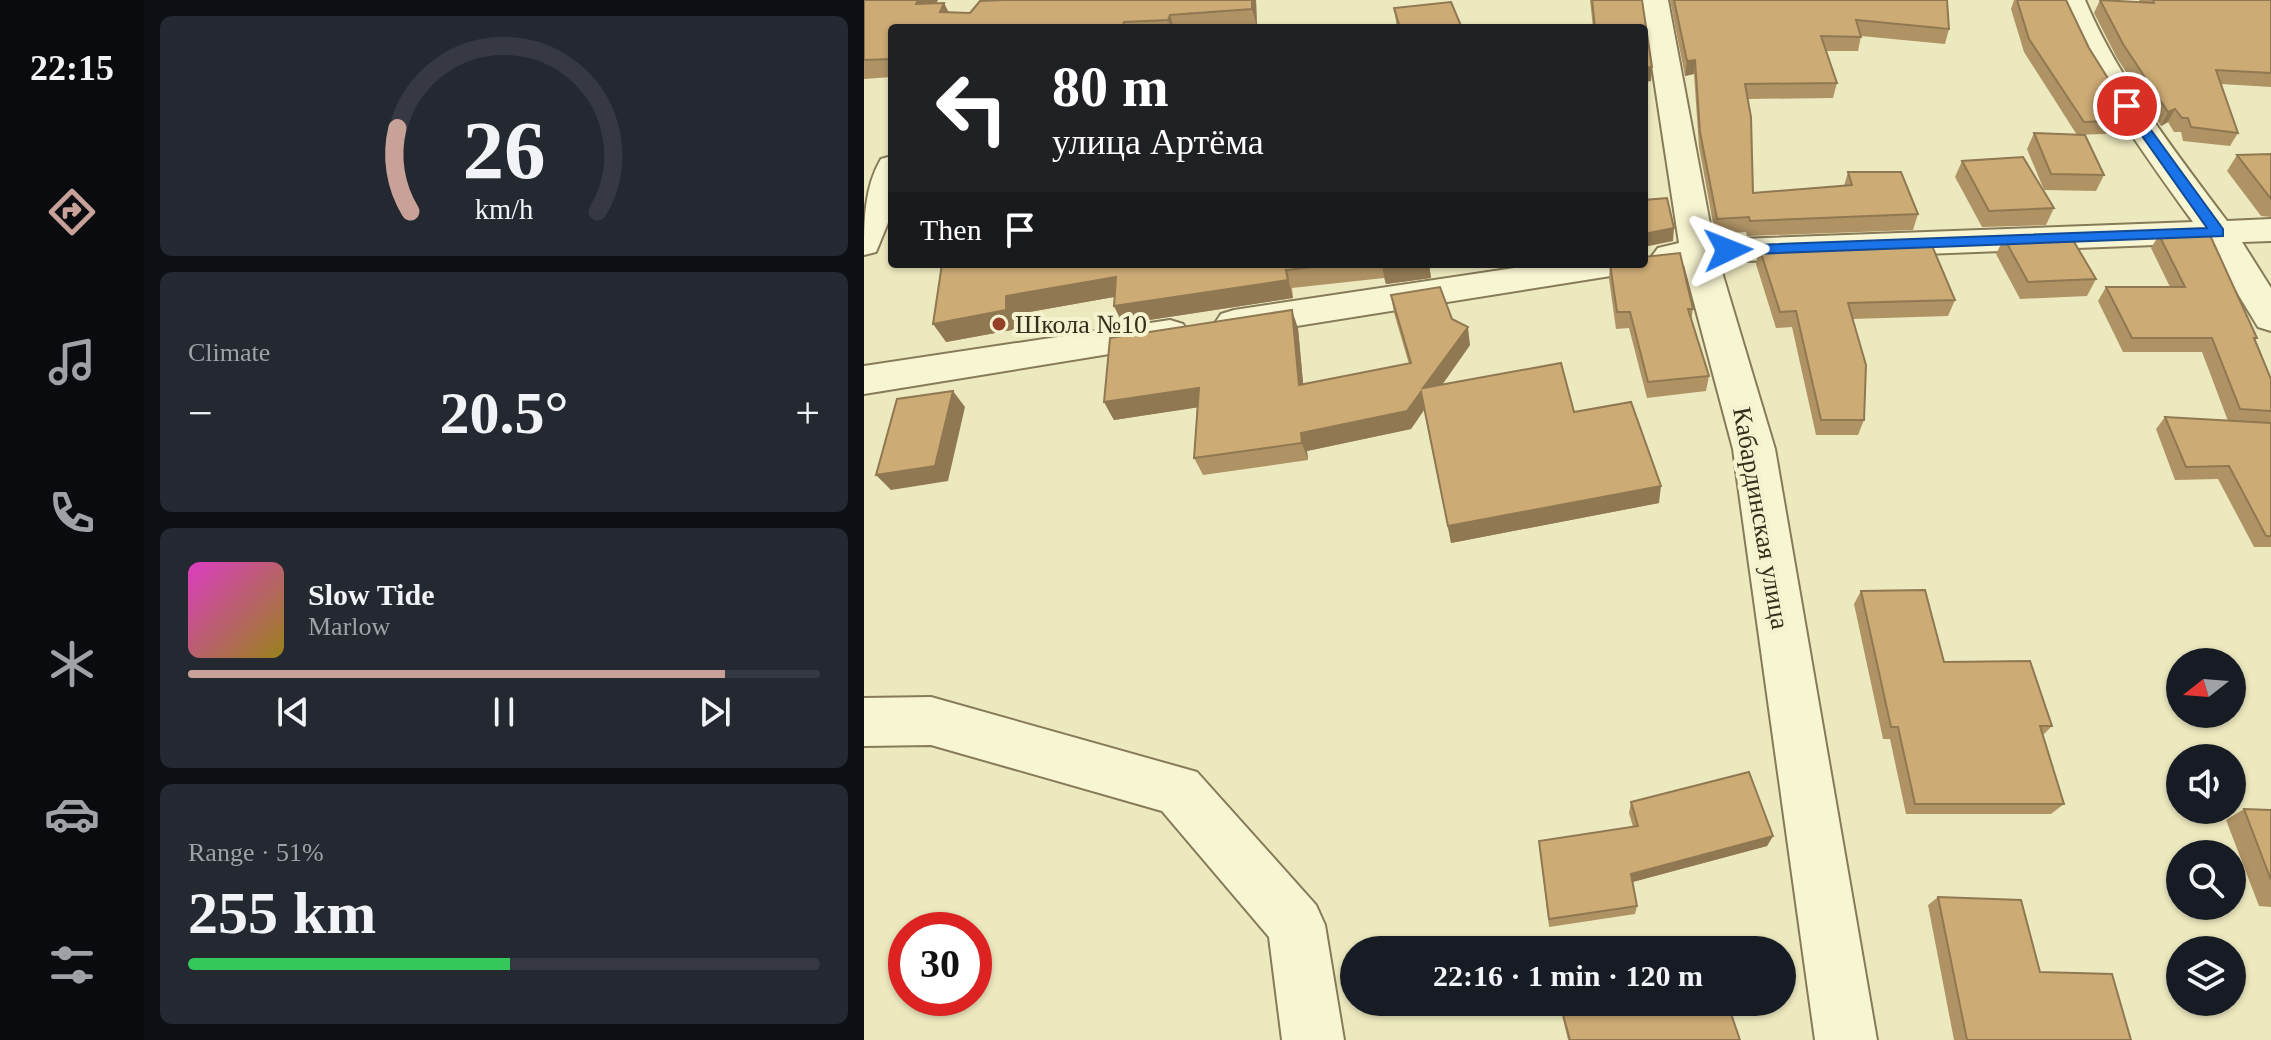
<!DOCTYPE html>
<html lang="en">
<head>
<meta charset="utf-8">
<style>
  body { margin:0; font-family:Georgia,serif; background:#242831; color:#f1f3f6; height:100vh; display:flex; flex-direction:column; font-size:30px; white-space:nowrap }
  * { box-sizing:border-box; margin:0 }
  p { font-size:26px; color:#9ea1a6 }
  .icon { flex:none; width:44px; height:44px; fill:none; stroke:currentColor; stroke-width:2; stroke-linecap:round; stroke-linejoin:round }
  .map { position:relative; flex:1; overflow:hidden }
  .drawer { display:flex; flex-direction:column; gap:16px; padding:16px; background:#0d0f14; width:720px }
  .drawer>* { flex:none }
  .banner { position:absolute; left:24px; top:24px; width:760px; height:244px; border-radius:8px; box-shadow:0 2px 6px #0004; background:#202124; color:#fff; overflow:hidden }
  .needle { width:52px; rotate:253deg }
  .controls { position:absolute; left:1302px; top:648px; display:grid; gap:16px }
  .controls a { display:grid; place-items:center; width:80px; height:80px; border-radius:50%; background:#171b24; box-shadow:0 2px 6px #0004; font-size:40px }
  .speed { position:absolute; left:24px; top:912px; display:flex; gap:16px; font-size:40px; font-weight:700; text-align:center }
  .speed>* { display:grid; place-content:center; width:104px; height:104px; border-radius:50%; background:#171b24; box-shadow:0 2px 6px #0004; line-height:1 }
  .speed .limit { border:12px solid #d22; background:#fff; color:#111 }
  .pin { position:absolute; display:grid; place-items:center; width:68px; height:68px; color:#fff; margin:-34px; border:4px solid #fff; border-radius:50%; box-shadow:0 2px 8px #0007 }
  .me { position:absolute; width:88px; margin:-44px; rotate:88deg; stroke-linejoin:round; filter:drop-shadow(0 0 6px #0008) }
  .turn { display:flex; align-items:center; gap:28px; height:168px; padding:0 32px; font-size:36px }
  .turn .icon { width:104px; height:104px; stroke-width:2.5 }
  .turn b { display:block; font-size:56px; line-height:68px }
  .then { display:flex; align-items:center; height:76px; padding:0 32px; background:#0003; gap:16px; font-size:30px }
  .big { font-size:60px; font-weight:600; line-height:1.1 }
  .drawer .tile { flex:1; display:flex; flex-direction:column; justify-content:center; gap:12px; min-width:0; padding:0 28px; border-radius:12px; background:#242831 }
  .drawer .dial { align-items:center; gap:0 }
  .dial svg { height:208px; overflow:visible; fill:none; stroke:#363941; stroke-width:7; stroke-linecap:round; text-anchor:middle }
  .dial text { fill:#f1f3f6; stroke:none }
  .song { display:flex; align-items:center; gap:24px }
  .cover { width:96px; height:96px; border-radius:12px; background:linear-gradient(135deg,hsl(310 70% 55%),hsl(50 70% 35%)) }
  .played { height:8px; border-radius:4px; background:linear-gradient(90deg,#c8a299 85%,#363941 85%) }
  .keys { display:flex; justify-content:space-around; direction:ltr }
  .heat { display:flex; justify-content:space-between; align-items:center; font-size:44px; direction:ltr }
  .charge { height:12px; border-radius:6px; background:linear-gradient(90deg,#34c759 51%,#363941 0) }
  .trip { position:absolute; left:476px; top:936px; width:456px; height:80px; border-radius:40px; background:#171b24; box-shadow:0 2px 6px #0004; font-weight:600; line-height:80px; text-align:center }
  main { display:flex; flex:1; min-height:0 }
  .menu { display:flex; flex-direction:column; width:144px; justify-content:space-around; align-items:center; background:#090b0e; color:#9ea1a6 }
  .menu .icon { width:56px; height:56px }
  .menu .on { color:#c8a299 }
  .menu b { font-size:36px; color:#f1f3f6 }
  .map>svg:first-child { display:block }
</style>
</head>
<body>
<main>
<nav class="menu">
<b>22:15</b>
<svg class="icon on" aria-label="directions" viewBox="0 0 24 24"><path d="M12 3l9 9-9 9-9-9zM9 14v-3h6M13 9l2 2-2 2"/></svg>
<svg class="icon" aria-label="music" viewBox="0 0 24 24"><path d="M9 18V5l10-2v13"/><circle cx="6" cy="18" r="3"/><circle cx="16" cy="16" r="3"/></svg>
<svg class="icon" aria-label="phone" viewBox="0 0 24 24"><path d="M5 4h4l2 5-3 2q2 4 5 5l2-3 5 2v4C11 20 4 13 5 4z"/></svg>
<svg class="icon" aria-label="climate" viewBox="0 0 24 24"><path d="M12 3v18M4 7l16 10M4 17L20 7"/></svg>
<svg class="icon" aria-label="car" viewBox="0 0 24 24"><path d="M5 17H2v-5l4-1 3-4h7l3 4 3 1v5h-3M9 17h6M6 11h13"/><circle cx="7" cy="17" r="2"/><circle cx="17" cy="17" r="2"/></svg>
<svg class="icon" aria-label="filters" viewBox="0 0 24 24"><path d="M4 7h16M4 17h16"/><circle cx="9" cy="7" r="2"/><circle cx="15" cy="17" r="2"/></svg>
</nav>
<section class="drawer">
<div class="tile dial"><svg viewBox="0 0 100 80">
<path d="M14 69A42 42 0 1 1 86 69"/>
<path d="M14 69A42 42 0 0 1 9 37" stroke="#c8a299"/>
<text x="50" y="56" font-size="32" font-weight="700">26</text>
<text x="50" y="72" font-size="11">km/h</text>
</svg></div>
<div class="tile"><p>Climate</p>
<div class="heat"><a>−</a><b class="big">20.5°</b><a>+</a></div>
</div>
<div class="tile">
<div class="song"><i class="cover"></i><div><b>Slow Tide</b><p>Marlow</p></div></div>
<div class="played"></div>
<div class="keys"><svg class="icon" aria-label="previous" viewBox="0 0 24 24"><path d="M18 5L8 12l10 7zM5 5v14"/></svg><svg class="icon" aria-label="pause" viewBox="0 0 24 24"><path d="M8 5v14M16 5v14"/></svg><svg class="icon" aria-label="next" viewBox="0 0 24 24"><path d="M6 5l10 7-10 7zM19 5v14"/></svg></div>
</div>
<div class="tile"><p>Range · 51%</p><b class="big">255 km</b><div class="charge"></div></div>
</section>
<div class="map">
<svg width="1407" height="1040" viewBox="0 0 1407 1040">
  <rect width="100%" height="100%" fill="#ede9bf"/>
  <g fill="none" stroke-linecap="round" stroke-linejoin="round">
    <!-- minor casing -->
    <g stroke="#867a58" stroke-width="4">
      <path id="minor" d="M778,0H804L849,240L1329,222C1278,151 1227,82 1195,0H1221C1256,82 1310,150 1363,221L1407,219V241L1378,242L1407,288V331L1394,327L1343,243L855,262L911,449L1013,1040H951L869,449L820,265L806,267L794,264L788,256L794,248L815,243Z
        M28,156V213L12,252L0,255C0,222 0,188 17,159Z
        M677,264H771L766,272L753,275L370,336L357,332L351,323L357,314L370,310Z
        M306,320L319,324L325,333L319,342L0,394V366Z
        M67,697L333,772L452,905L461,925L480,1040H418L405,937L298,811L67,745L0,746V698Z"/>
    </g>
    <!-- minor -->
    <use href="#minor" fill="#f8f5d2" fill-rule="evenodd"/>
  </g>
  <!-- wall -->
  <path fill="#af9365" d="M0,0H74L72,3H80L85,13H106L392,0L393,27L28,28V77L0,79Z
    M726,0H778L787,81L780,82V28H729Z
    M806,0H1083L1085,29L1081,44L997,36L994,51H962L973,83L969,98L884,99L889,193L980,186L984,172L1054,214L1049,230L883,236L882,232L851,234L835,147L830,74L821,76Z
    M1150,0H1202L1225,48L1270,120L1263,133L1213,135L1160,52L1147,9Z
    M1236,0L1276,2L1275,0H1407V87L1357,84L1374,133L1366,146L1319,141L1317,132H1310L1304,122L1297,126L1253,58L1230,13Z
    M530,8L598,28H533Z
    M1170,133L1240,175L1232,191L1180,190L1163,149Z
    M1407,154V217L1397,216L1363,171L1373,155Z
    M1098,161L1190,208L1182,225L1118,227L1091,177Z
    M1295,235L1393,338L1391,341L1407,379V547H1390L1354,479L1311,480L1292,429L1301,417L1364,421L1338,352H1259L1234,301L1242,287H1306L1287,248Z
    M1140,238L1232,279L1223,296L1156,299L1132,254Z
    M895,247L1091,300L1084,316L988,319L1000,420L994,435H952L928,327L912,328L892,264Z
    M78,264H565L567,278L522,284L520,278L428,288L429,298L259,324L250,306V297L154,314L153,329L82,342Z
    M746,264L829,309L827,321L845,376L842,391L783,398L765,328L752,329L745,279Z
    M527,295L588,319L606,345L578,385L710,412L795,503L587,543L560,410L547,429L443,451L444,460L339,475L330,458L333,407L250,420L240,402L434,328L439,384L545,364L530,313Z
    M997,591L1080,662L1188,726L1179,735L1200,804L1187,814H1042L1026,739H1019L990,604Z
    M767,802L909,836L903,846L768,882L773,906L771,914L685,927L675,841L769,827L765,813Z
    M1380,809L1407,810V907L1395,906L1362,820Z
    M1074,897L1176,972L1267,1040H1090L1064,905Z
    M699,1015L876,1040H704L700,1023Z"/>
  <!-- shaded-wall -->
  <path fill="#8f7852" d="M54,0H74L61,22L52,4Z
    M388,0H392L393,27L388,9Z
    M80,3L89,21L76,12Z
    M306,15L310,28H307L304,20Z
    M831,60L830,74L821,76L823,61Z
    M788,67L787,81L780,82V68Z
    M1311,109L1304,122L1297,126L1304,112Z
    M810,228L809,241L780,247V234Z
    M531,264H565L567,278L522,284L518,266Z
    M422,270L429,298L259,324L250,306Z
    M252,277L261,295L154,314L153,329L82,342L69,324L142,296Z
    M428,310L434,328L441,403L435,385Z
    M604,327L606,345L563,406L559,388Z
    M335,388L343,406L250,420L240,402Z
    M89,391L101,407L84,481L27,490L12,475Z
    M557,392L560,410L547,429L443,451L444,460L438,443L437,433Z
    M797,486L795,503L587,543L584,526Z
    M909,836L903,846L765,883L767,874Z"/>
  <!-- building -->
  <path fill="#ccab75" stroke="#8f7852" stroke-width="2" d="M0,0H54L52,4L80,3L76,12L106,13L116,1L139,0H388V9L306,15L304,20L260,22L258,28H28V59L0,60Z
    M728,0H778L788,67L780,68V28H731Z
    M810,0H1083L1085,29L992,20L997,37L957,36L973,83L881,84L887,117L889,193L988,185L984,172H1037L1054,214L886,221L885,217L853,219L836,132L831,60L823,61Z
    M1153,0H1202L1225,48L1270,120L1220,122L1165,39Z
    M1236,0L1290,3L1289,0H1407V73L1352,70L1374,133L1327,127L1324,118H1318L1311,109L1304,112L1259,44Z
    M587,2L598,28H536L530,8Z
    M1170,133L1221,135L1240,175L1187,174Z
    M1407,154V199L1373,155Z
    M1159,157L1190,208L1125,211L1098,161Z
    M803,198L810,228L780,234V200Z
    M1345,233L1393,338H1390L1407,379V411L1376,409L1348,338H1268L1242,287H1321L1295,235Z
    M1206,235L1232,279L1164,282L1140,238Z
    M1066,241L1091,300L984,303L1002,365L1000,420H957L932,311L916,312L895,247Z
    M816,253L829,309H824L845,376L784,382L766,312H753L746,264H780V257Z
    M78,264H474L422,270L424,280L250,306L252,277L142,296V310L69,324Z
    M576,287L588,319L604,327L559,388L697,363L710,412L767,402L797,486L584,526L557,392L543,411L437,433L438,443L330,458L335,388L240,402L246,338L428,310L435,385L547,363L527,295Z
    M89,391L71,466L12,475L33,399Z
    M1301,417L1407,423V536H1402L1365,466L1322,467Z
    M1061,590L1080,662L1166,661L1188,726H1176L1200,804H1051L1034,727H1027L997,591Z
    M885,772L909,836L767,874L773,906L685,919L675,841L774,826L767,802Z
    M1380,809L1407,810V880Z
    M1074,897L1157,900L1176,972L1248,974L1267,1040H1103Z
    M738,1002H863L876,1040H706L699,1015Z"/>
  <!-- route -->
  <path fill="#1a73e8" stroke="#114b97" stroke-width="2" d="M1259,104H1268L1359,229V236L864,255L857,250L864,246L1343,228L1257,106Z"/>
  <!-- markers -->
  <circle fill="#953e28" stroke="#f5f2cf" stroke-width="3" cx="135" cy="324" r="8"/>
  <g text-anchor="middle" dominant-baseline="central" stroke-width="8" stroke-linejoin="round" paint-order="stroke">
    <!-- poi labels -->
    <g font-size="26" fill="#362e1c" stroke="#f5f2cf" text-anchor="start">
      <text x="151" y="324">Школа №10</text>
    </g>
    <!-- street labels -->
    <g font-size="26" fill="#362e1c" stroke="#f5f2cf">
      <text transform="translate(897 518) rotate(80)">Кабардинская улица</text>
    </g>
  </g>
</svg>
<div class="controls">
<a><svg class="needle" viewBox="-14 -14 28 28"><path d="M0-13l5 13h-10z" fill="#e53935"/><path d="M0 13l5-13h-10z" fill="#9ea1a6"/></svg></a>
<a><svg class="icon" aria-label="sound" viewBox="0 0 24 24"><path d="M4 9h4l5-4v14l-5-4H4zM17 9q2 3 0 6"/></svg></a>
<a><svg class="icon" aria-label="search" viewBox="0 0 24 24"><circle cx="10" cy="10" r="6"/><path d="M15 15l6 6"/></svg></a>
<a><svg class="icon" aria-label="layers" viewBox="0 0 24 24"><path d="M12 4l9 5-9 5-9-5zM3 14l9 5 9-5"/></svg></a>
</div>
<div class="speed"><div class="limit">30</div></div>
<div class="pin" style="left:1263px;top:106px;background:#d93025"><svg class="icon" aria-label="arrive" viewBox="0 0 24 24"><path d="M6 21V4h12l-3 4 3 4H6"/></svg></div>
<svg class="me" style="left:864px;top:250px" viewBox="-20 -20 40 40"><path d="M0-17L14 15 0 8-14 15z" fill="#1a73e8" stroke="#fff" stroke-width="4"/></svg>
<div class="trip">22:16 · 1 min · 120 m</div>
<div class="banner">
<div class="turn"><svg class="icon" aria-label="left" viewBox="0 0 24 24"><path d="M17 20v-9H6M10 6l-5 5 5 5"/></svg><div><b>80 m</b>улица Артёма</div></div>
<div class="then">Then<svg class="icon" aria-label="arrive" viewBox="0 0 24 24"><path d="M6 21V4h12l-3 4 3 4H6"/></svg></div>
</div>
</div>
</main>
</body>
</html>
